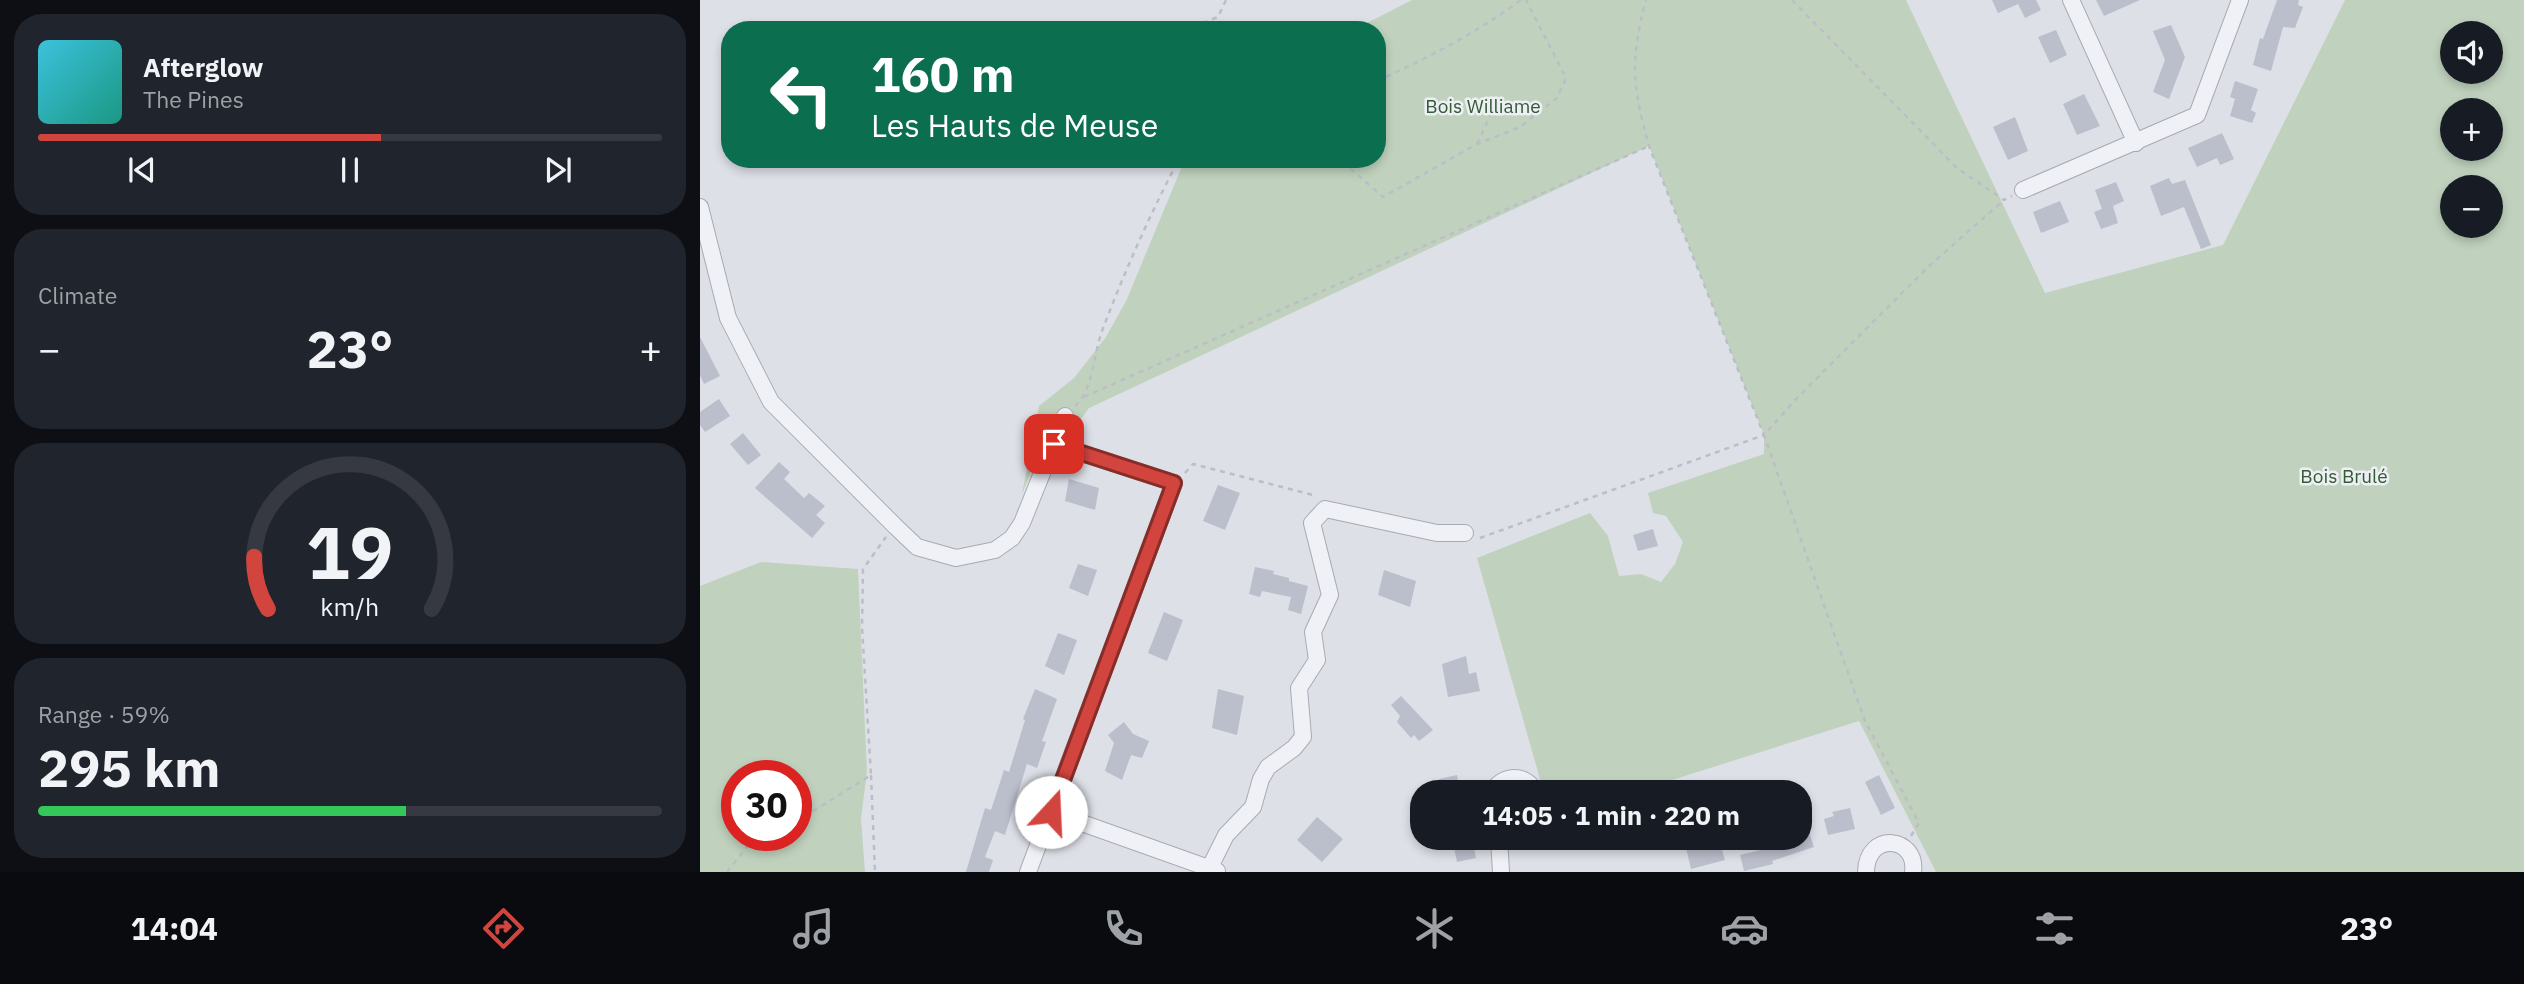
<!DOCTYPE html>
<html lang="en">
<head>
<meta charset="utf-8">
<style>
  body { margin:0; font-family:"IBM Plex Sans",sans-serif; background:#20242c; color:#f1f3f6; height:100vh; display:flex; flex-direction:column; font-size:26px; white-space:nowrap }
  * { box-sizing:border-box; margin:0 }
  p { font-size:23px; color:#9ea1a6 }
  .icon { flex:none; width:38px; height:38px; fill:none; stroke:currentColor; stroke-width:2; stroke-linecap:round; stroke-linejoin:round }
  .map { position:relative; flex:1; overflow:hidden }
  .side { display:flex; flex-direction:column; gap:14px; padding:14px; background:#0d0f14; width:700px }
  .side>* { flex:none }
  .guide { position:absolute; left:21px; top:21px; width:665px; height:147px; border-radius:28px; box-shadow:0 4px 10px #0003; background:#0b6e4f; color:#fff; overflow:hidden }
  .fabs { position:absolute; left:1740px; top:21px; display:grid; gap:14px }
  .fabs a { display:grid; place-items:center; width:63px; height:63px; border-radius:50%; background:#171b24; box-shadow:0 4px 10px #0003; font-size:35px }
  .speed { position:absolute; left:21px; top:760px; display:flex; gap:14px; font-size:35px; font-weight:700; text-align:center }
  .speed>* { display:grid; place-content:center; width:91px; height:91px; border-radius:50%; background:#171b24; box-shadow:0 4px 10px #0003; line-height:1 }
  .speed .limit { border:10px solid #d22; background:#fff; color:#111 }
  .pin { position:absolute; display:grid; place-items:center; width:60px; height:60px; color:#fff; margin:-30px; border-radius:14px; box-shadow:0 4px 10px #0006 }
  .me { position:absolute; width:77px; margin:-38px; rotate:20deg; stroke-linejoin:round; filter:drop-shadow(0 0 5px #0008) }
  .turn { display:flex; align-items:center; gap:24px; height:147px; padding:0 35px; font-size:32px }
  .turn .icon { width:91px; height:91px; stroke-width:2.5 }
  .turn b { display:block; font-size:49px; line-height:60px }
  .big { font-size:52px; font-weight:700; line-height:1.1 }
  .side .widget { flex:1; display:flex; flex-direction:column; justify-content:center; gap:10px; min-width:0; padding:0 24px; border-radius:28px; background:#20242c }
  .side .dial { align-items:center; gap:0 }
  .dial svg { height:182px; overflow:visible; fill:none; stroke:#363941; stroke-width:7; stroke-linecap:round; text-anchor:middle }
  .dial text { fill:#f1f3f6; stroke:none }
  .song { display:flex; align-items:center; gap:21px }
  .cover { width:84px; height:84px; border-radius:10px; background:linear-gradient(135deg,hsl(190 70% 55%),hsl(170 70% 35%)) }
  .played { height:7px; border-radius:4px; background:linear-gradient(90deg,#d2443e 55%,#363941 55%) }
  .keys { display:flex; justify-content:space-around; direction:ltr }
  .heat { display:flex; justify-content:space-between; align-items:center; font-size:38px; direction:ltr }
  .charge { height:10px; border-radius:5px; background:linear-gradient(90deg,#34c759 59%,#363941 0) }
  .trip { position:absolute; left:710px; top:780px; width:402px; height:70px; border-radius:28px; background:#171b24; box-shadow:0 4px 10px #0003; font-weight:700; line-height:70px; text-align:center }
  .tab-bar { display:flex; height:112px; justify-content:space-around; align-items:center; background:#090b0e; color:#9ea1a6 }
  .tab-bar .icon { width:49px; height:49px }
  .tab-bar .on { color:#d2443e }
  .tab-bar b { font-size:32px; color:#f1f3f6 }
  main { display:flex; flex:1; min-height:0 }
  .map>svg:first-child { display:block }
</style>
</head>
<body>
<main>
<section class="side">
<div class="widget">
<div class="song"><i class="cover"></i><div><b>Afterglow</b><p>The Pines</p></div></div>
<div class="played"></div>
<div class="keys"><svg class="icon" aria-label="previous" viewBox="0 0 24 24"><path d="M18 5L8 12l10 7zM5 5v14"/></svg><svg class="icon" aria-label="pause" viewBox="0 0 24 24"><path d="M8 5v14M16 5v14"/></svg><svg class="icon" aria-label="next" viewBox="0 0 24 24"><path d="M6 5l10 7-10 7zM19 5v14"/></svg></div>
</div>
<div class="widget"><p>Climate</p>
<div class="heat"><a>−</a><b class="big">23°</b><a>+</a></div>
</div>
<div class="widget dial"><svg viewBox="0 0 100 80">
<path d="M14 69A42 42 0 1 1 86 69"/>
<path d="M14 69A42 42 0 0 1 8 46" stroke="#d2443e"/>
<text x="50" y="56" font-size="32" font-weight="700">19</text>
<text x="50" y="72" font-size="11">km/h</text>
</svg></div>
<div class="widget"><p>Range · 59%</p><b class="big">295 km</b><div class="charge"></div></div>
</section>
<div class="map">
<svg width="1824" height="872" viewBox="0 0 1824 872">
  <rect width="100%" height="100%" fill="#dee0e8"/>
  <!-- green -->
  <path fill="#c0d2be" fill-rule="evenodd" d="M712,0H1206L1345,293L1523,245L1645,0H1824V872H1236L1159,721L931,793H844L777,558L890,513L908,536L919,576L941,574L961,582L975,564L983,542L966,516L953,513L948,493L1064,454V435L949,146L389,408L369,435L349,427L322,494L339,406L374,378L406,337L427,299L485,159H677V30H653ZM1752,33H1790V72H1752ZM1752,110H1790V149H1752ZM1752,187H1790V226H1752Z
    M61,562L158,569L167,772L161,818L165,872H0V586ZM37,775H96V835H37Z"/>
  <!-- building -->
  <path fill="#bbbecb" d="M1292,0H1336L1341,10L1325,18L1318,4L1298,13Z
    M1396,0H1440L1404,16Z
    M1577,0H1599L1598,5L1603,7L1595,28L1583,27L1571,71L1553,65L1560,38L1563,39Z
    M1471,25L1485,57L1469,99L1453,92L1465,60L1453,31Z
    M1356,30L1367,55L1350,63L1338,37Z
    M1535,81L1558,89L1551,110L1556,113L1552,123L1530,116L1535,99L1530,97Z
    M1384,94L1400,126L1377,135L1363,104Z
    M1315,117L1328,151L1308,160L1293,127Z
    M1522,133L1534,159L1520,165L1517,158L1497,167L1488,148Z
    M1469,178L1472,184L1485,180L1511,245L1501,249L1484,207L1461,216L1450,186Z
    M1416,182L1424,201L1413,206L1418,223L1401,229L1394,212L1402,209L1395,190Z
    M1360,201L1369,222L1341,233L1333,212Z
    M0,337L20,376L4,384L0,375Z
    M19,399L30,416L5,432L0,425V412Z
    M43,433L61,455L48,465L30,444Z
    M79,462L90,472L84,479L104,498L109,493L125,506L116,515L125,523L112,538L55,488Z
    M369,479L399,488L395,510L365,501Z
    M518,485L540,493L525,530L503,521Z
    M953,529L958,546L938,551L933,535Z
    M378,564L397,570L388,596L369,588Z
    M555,567L574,571L573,574L589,578V581L608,586L601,614L588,610L591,597L562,591L560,597L549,594Z
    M684,570L716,581L710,607L678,595Z
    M464,612L483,620L467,661L448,653Z
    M358,633L377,640L364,675L345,666Z
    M766,656L769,674L776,672L780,691L748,697L742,664Z
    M335,689L357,699L342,741L346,742L337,768L327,764L305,835L295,831L285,857L293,860L289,872H266L285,808L291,810L304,770L309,772L325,720L323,719Z
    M518,689L544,696L537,735L512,728Z
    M701,696L733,730L719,741L714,735L711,738L697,722L700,716L691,705Z
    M424,722L433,734L449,741L442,758L431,755L422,780L405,771L414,743L408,735Z
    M757,775L760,793H742L739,779Z
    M1179,775L1195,808L1181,815L1165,782Z
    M1150,808L1155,829L1128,835L1124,819L1134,816L1132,812Z
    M617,817L643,839L622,862L597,840Z
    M1109,832L1114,847L1072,861L1073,864L1044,871L1040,855L1085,844L1084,841L1101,838V835Z
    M752,838H772L776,858L757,862Z
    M1019,839L1025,860L991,869L986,848Z"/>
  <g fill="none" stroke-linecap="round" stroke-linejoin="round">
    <!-- minor casing -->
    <g stroke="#a7aab5" stroke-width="18">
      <path id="minor" d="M1371,0L1436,143
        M1323,190L1497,115L1540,0
        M0,207L28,318L71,402L195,526L217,547L256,558L295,550L312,538L322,523L365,416
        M791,793C802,774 826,772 836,793
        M351,812L517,871
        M799,838L801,872
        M509,869L526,835L553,807L561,779L568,767L594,748L603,737L599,688L617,660L613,632L630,595L612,523L625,509L737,533H765
        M328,872L474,483L354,444
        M1166,872C1167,830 1218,837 1213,872"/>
    </g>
    <!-- path -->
    <path stroke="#bbbec6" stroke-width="2.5" stroke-dasharray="5 5" stroke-linecap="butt" d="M1092,0L1257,168L1304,200L1312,196
      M484,30L518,17L526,0
      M677,81C728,58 776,33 821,0
      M777,144L792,112
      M636,159L643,162L644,159
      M643,162L683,197L777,144L820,127L857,98L866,78L826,0
      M384,397L949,146
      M375,406C394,388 393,356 402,331C424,273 450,214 479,159
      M485,473L493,464L617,496
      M780,538L1064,435L949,146C932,86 930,60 946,0
      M171,775L175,872
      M96,822L171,775L162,627L163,569L186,537
      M1211,836L1219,823L1165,721L1064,435L1097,398L1229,266L1304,200
      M27,872L50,843L72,835"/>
    <!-- minor -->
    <use href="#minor" stroke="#f0f1f6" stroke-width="16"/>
  </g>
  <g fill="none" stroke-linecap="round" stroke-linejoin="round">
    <!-- route casing -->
    <g stroke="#882c28" stroke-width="18">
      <path id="route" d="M351,812L474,483L354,444"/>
    </g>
    <!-- route -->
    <use href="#route" stroke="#d2443e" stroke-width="12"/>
  </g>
  <g text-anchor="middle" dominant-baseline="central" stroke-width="5" stroke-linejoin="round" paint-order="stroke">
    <!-- park labels -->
    <g font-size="19" fill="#335b34" stroke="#edeff5">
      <text x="783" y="106">Bois Williame</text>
      <text x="1644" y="476">Bois Brulé</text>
    </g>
  </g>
</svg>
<div class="fabs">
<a><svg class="icon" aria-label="sound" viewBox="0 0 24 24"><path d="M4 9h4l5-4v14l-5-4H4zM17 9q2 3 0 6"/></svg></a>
<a>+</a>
<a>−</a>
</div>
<div class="speed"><div class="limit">30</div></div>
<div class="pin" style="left:354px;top:444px;background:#d93025"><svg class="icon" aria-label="arrive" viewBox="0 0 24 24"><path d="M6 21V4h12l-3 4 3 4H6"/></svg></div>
<svg class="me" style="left:351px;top:812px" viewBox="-20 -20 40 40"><circle r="19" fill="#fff"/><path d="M0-13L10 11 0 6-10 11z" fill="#d2443e"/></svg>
<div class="trip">14:05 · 1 min · 220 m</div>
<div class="guide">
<div class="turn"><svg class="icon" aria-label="left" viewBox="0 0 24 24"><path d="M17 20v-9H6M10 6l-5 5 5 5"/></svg><div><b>160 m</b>Les Hauts de Meuse</div></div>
</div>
</div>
</main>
<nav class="tab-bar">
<b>14:04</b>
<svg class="icon on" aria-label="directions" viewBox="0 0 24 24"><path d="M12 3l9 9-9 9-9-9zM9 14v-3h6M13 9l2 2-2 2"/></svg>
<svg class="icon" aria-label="music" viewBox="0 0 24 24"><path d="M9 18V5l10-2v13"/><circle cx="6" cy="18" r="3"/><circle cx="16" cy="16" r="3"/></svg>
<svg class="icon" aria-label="phone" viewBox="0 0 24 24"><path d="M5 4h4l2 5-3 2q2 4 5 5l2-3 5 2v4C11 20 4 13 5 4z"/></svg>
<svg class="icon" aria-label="climate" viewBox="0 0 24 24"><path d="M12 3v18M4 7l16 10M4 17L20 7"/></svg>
<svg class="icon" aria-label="car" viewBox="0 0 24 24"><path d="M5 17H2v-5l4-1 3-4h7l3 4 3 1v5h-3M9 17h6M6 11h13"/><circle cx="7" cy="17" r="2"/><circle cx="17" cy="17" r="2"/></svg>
<svg class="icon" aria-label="filters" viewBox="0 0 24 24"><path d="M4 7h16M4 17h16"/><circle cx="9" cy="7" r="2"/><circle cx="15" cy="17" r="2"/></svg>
<b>23°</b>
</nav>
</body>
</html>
